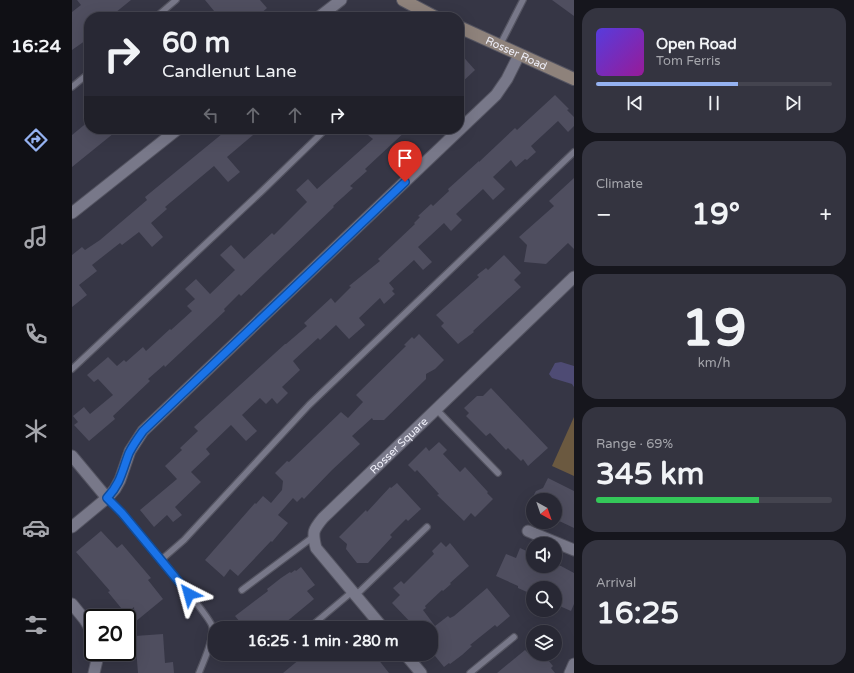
<!DOCTYPE html>
<html lang="en">
<head>
<meta charset="utf-8">
<style>
  body { margin:0; font-family:"Varela Round",sans-serif; background:#343440; color:#f1f3f6; height:100vh; display:flex; flex-direction:column; font-size:15px; white-space:nowrap }
  * { box-sizing:border-box; margin:0 }
  p { font-size:13px; color:#a5a6ac }
  .icon { flex:none; width:22px; height:22px; fill:none; stroke:currentColor; stroke-width:2; stroke-linecap:round; stroke-linejoin:round }
  .map { position:relative; flex:1; overflow:hidden }
  .panel { display:flex; flex-direction:column; gap:8px; padding:8px; background:#16161d; width:280px }
  .panel>* { flex:none }
  .guide { position:absolute; left:12px; top:12px; width:380px; height:122px; border-radius:16px; box-shadow:0 4px 16px #0002,0 0 0 1px #44444f; background:#282834; color:#f1f3f6; overflow:hidden }
  .needle { width:26px; rotate:140deg }
  .controls { position:absolute; left:454px; top:493px; display:grid; gap:8px }
  .controls a { display:grid; place-items:center; width:36px; height:36px; border-radius:50%; background:#282834; box-shadow:0 4px 16px #0002,0 0 0 1px #44444f; font-size:20px }
  .speed { position:absolute; left:12px; top:609px; display:flex; gap:8px; font-size:20px; font-weight:700; text-align:center }
  .speed>* { display:grid; place-content:center; width:52px; height:52px; border-radius:50%; background:#282834; box-shadow:0 4px 16px #0002,0 0 0 1px #44444f; line-height:1 }
  .speed .limit { border:2px solid #111; border-radius:6px; background:#fff; color:#111 }
  .pin { position:absolute; display:grid; place-items:center; width:34px; height:34px; color:#fff; margin:-41px -17px; border-radius:50% 50% 50% 0; rotate:-45deg; box-shadow:0 0 4px #0007 }
  .pin .icon { rotate:45deg }
  .me { position:absolute; width:44px; margin:-22px; rotate:321deg; stroke-linejoin:round; filter:drop-shadow(0 0 3px #0008) }
  .turn { display:flex; align-items:center; gap:14px; height:84px; padding:0 12px; font-size:18px }
  .turn .icon { width:52px; height:52px; stroke-width:2.5 }
  .turn b { display:block; font-size:28px; line-height:34px }
  .lanes { display:flex; align-items:center; height:38px; padding:0 12px; background:#0003; justify-content:center; gap:20px; direction:ltr }
  .lanes .off { opacity:.35 }
  .big { font-size:30px; font-weight:700; line-height:1.1 }
  .panel .tile { flex:1; display:flex; flex-direction:column; justify-content:center; gap:6px; min-width:0; padding:0 14px; border-radius:16px; background:#343440 }
  .panel .dial { align-items:center; gap:0 }
  .dial b { font-size:52px; line-height:1 }
  .song { display:flex; align-items:center; gap:12px }
  .cover { width:48px; height:48px; border-radius:6px; background:linear-gradient(135deg,hsl(250 70% 55%),hsl(300 70% 35%)) }
  .played { height:4px; border-radius:2px; background:linear-gradient(90deg,#95b2f1 60%,#44444f 60%) }
  .keys { display:flex; justify-content:space-around; direction:ltr }
  .heat { display:flex; justify-content:space-between; align-items:center; font-size:22px; direction:ltr }
  .charge { height:6px; border-radius:3px; background:linear-gradient(90deg,#34c759 69%,#44444f 0) }
  .trip { position:absolute; left:136px; top:621px; width:230px; height:40px; border-radius:16px; background:#282834; box-shadow:0 4px 16px #0002,0 0 0 1px #44444f; font-weight:700; line-height:40px; text-align:center }
  main { display:flex; flex:1; min-height:0 }
  .dock { display:flex; flex-direction:column; width:72px; justify-content:space-around; align-items:center; background:#101015; color:#a5a6ac }
  .dock .icon { width:28px; height:28px }
  .dock .active { color:#95b2f1 }
  .dock b { font-size:18px; color:#f1f3f6 }
  .map>svg:first-child { display:block }
</style>
</head>
<body>
<main>
<nav class="dock">
<b>16:24</b>
<svg class="icon active" aria-label="directions" viewBox="0 0 24 24"><path d="M12 3l9 9-9 9-9-9zM9 14v-3h6M13 9l2 2-2 2"/></svg>
<svg class="icon" aria-label="music" viewBox="0 0 24 24"><path d="M9 18V5l10-2v13"/><circle cx="6" cy="18" r="3"/><circle cx="16" cy="16" r="3"/></svg>
<svg class="icon" aria-label="phone" viewBox="0 0 24 24"><path d="M5 4h4l2 5-3 2q2 4 5 5l2-3 5 2v4C11 20 4 13 5 4z"/></svg>
<svg class="icon" aria-label="climate" viewBox="0 0 24 24"><path d="M12 3v18M4 7l16 10M4 17L20 7"/></svg>
<svg class="icon" aria-label="car" viewBox="0 0 24 24"><path d="M5 17H2v-5l4-1 3-4h7l3 4 3 1v5h-3M9 17h6M6 11h13"/><circle cx="7" cy="17" r="2"/><circle cx="17" cy="17" r="2"/></svg>
<svg class="icon" aria-label="filters" viewBox="0 0 24 24"><path d="M4 7h16M4 17h16"/><circle cx="9" cy="7" r="2"/><circle cx="15" cy="17" r="2"/></svg>
</nav>
<div class="map">
<svg width="502" height="673" viewBox="0 0 502 673">
  <rect width="100%" height="100%" fill="#363645"/>
  <!-- green -->
  <path fill="#6b5940" d="M502,417V476L480,466Z"/>
  <!-- water -->
  <path fill="#4e4b74" d="M489,362L502,366V387L500,384L480,378L477,374L483,363Z"/>
  <!-- building -->
  <path fill="#4f4e5f" d="M5,0H59L38,17H17V38L0,50V12L9,5Z
    M133,0H188L195,8L185,17H147Z
    M480,0H502V16Z
    M387,52L403,70L387,85Z
    M483,95L497,109L495,110L502,117V126L496,132L486,121L459,146L464,152L455,160L453,159L444,167L439,160L421,177L433,189L421,200L411,189L384,214L390,220L379,231L372,223L346,247L360,262L351,270L342,260L317,283L322,289L320,291L323,294L312,304L308,298L287,318L293,325L277,339L264,325L248,340L246,338L221,361L228,370L210,387L216,393L205,404L200,398L194,404L188,398L170,415L185,431L174,441L159,425L134,449L138,454L119,472L129,482L103,507L110,515L101,522L95,515L82,527L68,510L105,479L93,466L110,450L108,448L126,431L122,427L213,344H214L235,326L232,323L259,298L263,303L279,287L277,286L308,261L306,259L343,224L342,223L348,217L346,216L359,204L361,206L377,191L376,189L407,161V162L443,128L445,130Z
    M17,121V129H47L0,167V135Z
    M156,129H188L155,157L168,172L156,182L142,166L93,207L95,209L79,223L91,237L80,247L67,232L50,245L48,243L20,265L25,271L7,285L15,295L0,307V255L10,247L13,250L28,240L75,200L73,197Z
    M303,129H336L293,169L295,171L278,186L281,188L261,206L262,207L169,296L167,294L152,309L153,311L93,367L92,365L76,379L78,381L41,416L43,419L17,441L2,425L6,422L1,416L12,407L18,414L41,395L26,379L22,382L15,375L36,357L45,366L52,360L54,362L71,347L74,351L98,329L99,330L120,311L115,306L123,299L113,289L124,279L138,294L163,270L148,255L159,245L172,259L200,233L202,235L235,202L224,190L236,179L245,189L301,139L296,135Z
    M502,178V249L496,243L474,264L452,262L455,245L447,237L482,206L477,201Z
    M432,255L449,273L442,280L449,287L401,331L402,332L386,344L369,326L372,323L364,315L407,277L405,275L414,268L416,270Z
    M347,334L372,360L363,369L354,374V379L312,420H301L300,418L280,436L288,444L260,470L232,499L230,497L225,502L221,498L206,515L216,523L200,542L199,541L166,576L158,569L152,577L133,560L183,503L184,504L191,496L199,503L210,490L211,481L203,473L215,461L217,462L269,412L276,418L291,402L284,395L334,346L332,345L340,337L342,339Z
    M419,388L476,448L456,466L451,459L449,461L436,448L434,450L418,433L414,436L394,416L397,413L392,408L405,396H411Z
    M367,442L375,450L371,454L388,472L393,467L416,492L415,493L421,499L403,517L399,513L392,521L365,495L367,494L345,470L343,472L336,465L354,447L357,451Z
    M476,478L502,491V528L483,519V500H459L464,491L471,488Z
    M325,483L349,509L336,521L334,519L318,535L320,537L296,563H285L274,549L275,544L267,537L294,510L295,512L318,487L319,488Z
    M29,531L45,548L50,544L79,578L76,580L91,599L63,622L62,607L54,614L36,592L38,591L4,552Z
    M369,542L374,547L378,543L397,566L378,583L379,584L371,591L370,590L353,606L354,608L351,610L363,626L376,616L378,618L382,616L415,588L438,616L425,627L423,625L398,645L400,646L390,655L378,664L377,663L372,667L359,651V629L361,628H344L320,603L328,595L321,588L329,581L332,584L362,554L360,551Z
    M448,548L461,554V566H489L502,573V604L499,611L483,604V588H461V593L456,590L455,592L446,588V586L424,576L434,554L444,558Z
    M229,567L243,585L235,591L242,599L207,628H173L163,616L196,591L195,589L209,578L218,572L219,573L223,570L224,571Z
    M91,634L93,663L101,662L102,673H66L63,636Z
    M453,650L457,654H471L481,666L479,668L483,673H425Z
    M234,654H302L317,673H211Z"/>
  <g fill="none" stroke-linecap="round" stroke-linejoin="round">
    <!-- lane casing -->
    <g stroke="#545461" stroke-width="8">
      <path id="lane" d="M84,17L104,0
        M428,45L451,0
        M0,87L17,73
        M0,369L190,191L254,129
        M365,410L426,473
        M35,498C63,527 89,559 115,591C120,598 138,619 140,626C143,638 131,662 127,673
        M89,560L112,540L237,405L502,152
        M170,590L241,537
        M284,595L355,527
        M237,628L281,591
        M398,673L442,637"/>
    </g>
    <!-- street casing -->
    <g stroke="#545461" stroke-width="13">
      <g id="street">
        <path d="M247,17L269,0"/>
        <path d="M0,213L106,129"/>
        <path d="M0,456L35,498"/>
        <path d="M0,527L35,498L43,489L48,480L58,451L71,431L424,95L435,79L447,55"/>
        <path d="M456,531L502,550"/>
        <path d="M0,604L13,620L21,633"/>
        <path id="s1" d="M311,628L244,548C240,532 241,530 251,518L502,277"/>
        <path d="M333,654L349,673"/>
        <path d="M22,673L25,660V652"/>
        <path d="M498,673L502,664"/>
      </g>
    </g>
    <!-- secondary casing -->
    <g stroke="#545461" stroke-width="14">
      <g id="secondary">
        <path d="M331,0L363,17"/>
        <path id="s2" d="M387,27L502,79"/>
      </g>
    </g>
    <!-- lane -->
    <use href="#lane" stroke="#787889" stroke-width="5.5"/>
    <!-- street -->
    <use href="#street" stroke="#787889" stroke-width="11"/>
    <!-- secondary -->
    <use href="#secondary" stroke="#8e827b" stroke-width="12"/>
  </g>
  <g fill="none" stroke-linecap="round" stroke-linejoin="round">
    <!-- route casing -->
    <g stroke="#114b97" stroke-width="10">
      <path id="route" d="M117,594L50,513L35,498C49,483 50,471 57,453C61,445 66,438 71,431L333,182"/>
    </g>
    <!-- route -->
    <use href="#route" stroke="#1a73e8" stroke-width="7"/>
  </g>
  <g text-anchor="middle" dominant-baseline="central" stroke-width="4" stroke-linejoin="round" paint-order="stroke">
    <!-- street labels -->
    <g font-size="11" fill="#efeff9" stroke="#1e1e25">
      <text stroke="none"><textPath href="#s2" startOffset="63">Rosser Road</textPath></text>
      <text stroke="none"><textPath href="#s1" startOffset="242">Rosser Square</textPath></text>
    </g>
  </g>
</svg>
<div class="controls">
<a><svg class="needle" viewBox="-14 -14 28 28"><path d="M0-13l5 13h-10z" fill="#e53935"/><path d="M0 13l5-13h-10z" fill="#a5a6ac"/></svg></a>
<a><svg class="icon" aria-label="sound" viewBox="0 0 24 24"><path d="M4 9h4l5-4v14l-5-4H4zM17 9q2 3 0 6"/></svg></a>
<a><svg class="icon" aria-label="search" viewBox="0 0 24 24"><circle cx="10" cy="10" r="6"/><path d="M15 15l6 6"/></svg></a>
<a><svg class="icon" aria-label="layers" viewBox="0 0 24 24"><path d="M12 4l9 5-9 5-9-5zM3 14l9 5 9-5"/></svg></a>
</div>
<div class="speed"><div class="limit">20</div></div>
<div class="pin" style="left:333px;top:182px;background:#d93025"><svg class="icon" aria-label="arrive" viewBox="0 0 24 24"><path d="M6 21V4h12l-3 4 3 4H6"/></svg></div>
<svg class="me" style="left:117px;top:594px" viewBox="-20 -20 40 40"><path d="M0-17L14 15 0 8-14 15z" fill="#1a73e8" stroke="#fff" stroke-width="4"/></svg>
<div class="trip">16:25 · 1 min · 280 m</div>
<div class="guide">
<div class="turn"><svg class="icon" aria-label="right" viewBox="0 0 24 24"><path d="M7 20v-9h11M14 6l5 5-5 5"/></svg><div><b>60 m</b>Candlenut Lane</div></div>
<div class="lanes"><svg class="icon off" aria-label="left" viewBox="0 0 24 24"><path d="M17 20v-9H6M10 6l-5 5 5 5"/></svg><svg class="icon off" aria-label="ahead" viewBox="0 0 24 24"><path d="M12 20V5M6 11l6-6 6 6"/></svg><svg class="icon off" aria-label="ahead" viewBox="0 0 24 24"><path d="M12 20V5M6 11l6-6 6 6"/></svg><svg class="icon" aria-label="right" viewBox="0 0 24 24"><path d="M7 20v-9h11M14 6l5 5-5 5"/></svg></div>
</div>
</div>
<section class="panel">
<div class="tile">
<div class="song"><i class="cover"></i><div><b>Open Road</b><p>Tom Ferris</p></div></div>
<div class="played"></div>
<div class="keys"><svg class="icon" aria-label="previous" viewBox="0 0 24 24"><path d="M18 5L8 12l10 7zM5 5v14"/></svg><svg class="icon" aria-label="pause" viewBox="0 0 24 24"><path d="M8 5v14M16 5v14"/></svg><svg class="icon" aria-label="next" viewBox="0 0 24 24"><path d="M6 5l10 7-10 7zM19 5v14"/></svg></div>
</div>
<div class="tile"><p>Climate</p>
<div class="heat"><a>−</a><b class="big">19°</b><a>+</a></div>
</div>
<div class="tile dial"><b>19</b><p>km/h</p></div>
<div class="tile"><p>Range · 69%</p><b class="big">345 km</b><div class="charge"></div></div>
<div class="tile"><p>Arrival</p><b class="big">16:25</b></div>
</section>
</main>
</body>
</html>
